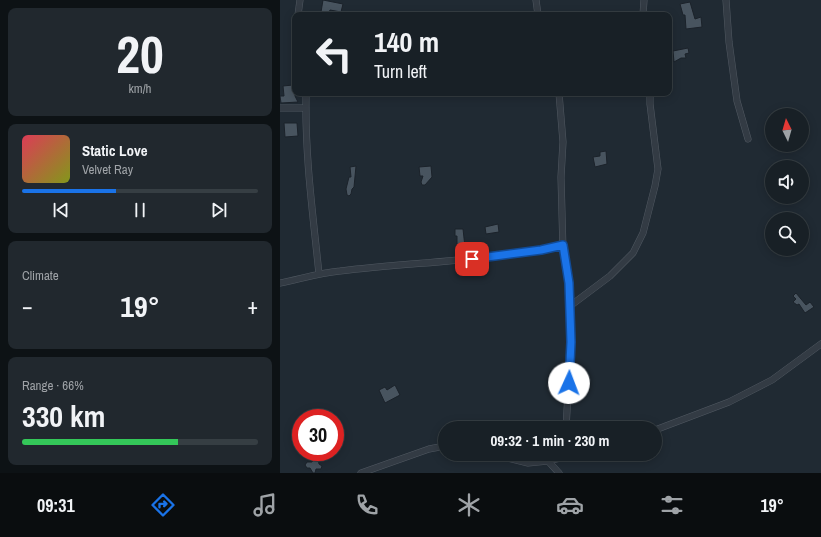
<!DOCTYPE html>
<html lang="en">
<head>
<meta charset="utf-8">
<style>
  body { margin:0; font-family:"Archivo Narrow",sans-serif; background:#21282e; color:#f1f3f6; height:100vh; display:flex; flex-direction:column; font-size:15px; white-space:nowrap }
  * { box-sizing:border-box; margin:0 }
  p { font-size:13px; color:#9fa3a7 }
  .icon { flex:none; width:22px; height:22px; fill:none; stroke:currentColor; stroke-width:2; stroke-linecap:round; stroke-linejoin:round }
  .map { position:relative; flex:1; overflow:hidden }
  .drawer { display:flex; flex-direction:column; gap:8px; padding:8px; background:#0d1215; width:280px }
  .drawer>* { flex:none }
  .top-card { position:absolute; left:12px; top:12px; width:380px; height:84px; border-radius:8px; box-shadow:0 2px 10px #0003,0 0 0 1px #363e43; background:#182026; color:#f1f3f6; overflow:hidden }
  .needle { width:26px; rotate:355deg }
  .tools { position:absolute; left:485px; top:108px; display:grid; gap:8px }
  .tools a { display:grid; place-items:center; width:44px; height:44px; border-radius:50%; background:#182026; box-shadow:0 2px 10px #0003,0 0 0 1px #363e43; font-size:20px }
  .speed { position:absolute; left:12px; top:409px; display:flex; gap:8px; font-size:20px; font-weight:700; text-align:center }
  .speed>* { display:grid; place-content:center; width:52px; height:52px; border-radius:50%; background:#182026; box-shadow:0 2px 10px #0003,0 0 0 1px #363e43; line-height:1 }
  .speed .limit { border:6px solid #d22; background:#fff; color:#111 }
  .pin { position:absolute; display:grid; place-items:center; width:34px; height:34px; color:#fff; margin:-17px; border-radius:8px; box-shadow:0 2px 6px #0006 }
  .me { position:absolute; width:44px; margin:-22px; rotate:2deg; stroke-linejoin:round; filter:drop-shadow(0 0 3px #0008) }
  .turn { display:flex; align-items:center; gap:14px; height:84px; padding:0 16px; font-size:18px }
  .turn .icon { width:52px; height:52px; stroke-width:2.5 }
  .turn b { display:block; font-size:28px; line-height:34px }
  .big { font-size:30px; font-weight:800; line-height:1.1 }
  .drawer .card { flex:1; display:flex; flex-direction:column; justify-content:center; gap:6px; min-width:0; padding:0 14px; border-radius:8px; background:#21282e }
  .drawer .dial { align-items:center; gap:0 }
  .dial b { font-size:52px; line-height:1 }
  .song { display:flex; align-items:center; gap:12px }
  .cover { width:48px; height:48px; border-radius:6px; background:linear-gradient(135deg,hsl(350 70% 55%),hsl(70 70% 35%)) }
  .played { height:4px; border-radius:2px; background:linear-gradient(90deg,#1a73e8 40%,#363e43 40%) }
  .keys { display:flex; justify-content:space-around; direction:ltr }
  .heat { display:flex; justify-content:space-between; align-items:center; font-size:22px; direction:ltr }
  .charge { height:6px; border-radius:3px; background:linear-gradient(90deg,#34c759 66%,#363e43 0) }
  .trip { position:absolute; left:158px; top:421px; width:224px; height:40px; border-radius:20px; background:#182026; box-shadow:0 2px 10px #0003,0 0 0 1px #363e43; font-weight:800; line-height:40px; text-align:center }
  .menu { display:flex; height:64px; justify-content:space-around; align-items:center; background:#0a0d0f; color:#9fa3a7 }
  .menu .icon { width:28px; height:28px }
  .menu .active { color:#1a73e8 }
  .menu b { font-size:18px; color:#f1f3f6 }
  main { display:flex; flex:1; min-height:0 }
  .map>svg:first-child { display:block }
</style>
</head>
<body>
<main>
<section class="drawer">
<div class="card dial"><b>20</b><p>km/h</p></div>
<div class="card">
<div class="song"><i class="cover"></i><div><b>Static Love</b><p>Velvet Ray</p></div></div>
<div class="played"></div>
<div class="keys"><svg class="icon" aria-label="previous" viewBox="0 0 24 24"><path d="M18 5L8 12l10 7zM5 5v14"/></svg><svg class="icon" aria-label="pause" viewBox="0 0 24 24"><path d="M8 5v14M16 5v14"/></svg><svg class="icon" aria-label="next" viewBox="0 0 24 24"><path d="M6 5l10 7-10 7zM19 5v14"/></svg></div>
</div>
<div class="card"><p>Climate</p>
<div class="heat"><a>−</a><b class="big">19°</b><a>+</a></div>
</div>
<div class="card"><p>Range · 66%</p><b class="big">330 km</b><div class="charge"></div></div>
</section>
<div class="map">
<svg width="541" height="473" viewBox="0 0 541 473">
  <rect width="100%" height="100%" fill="#202a33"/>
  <!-- building -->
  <path fill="#48545f" stroke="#1b222a" d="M43,0L63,4L61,12L50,10L48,14L41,12Z
    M410,2L415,19L421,17L422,27L406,29L405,15H403L400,4Z
    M408,48L409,53L405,54L406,58H401L394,62L393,51Z
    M13,85L15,91V96L18,102L1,103L0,96H4L3,86Z
    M4,123H17L18,136L5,137Z
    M326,151L327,164L315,167L313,157L320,156V152Z
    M76,166L74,187L72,189L71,194L69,196L67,195L66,189L69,177H71L70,167Z
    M151,166L152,177L145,185H142L141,182L143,176H140L139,167Z
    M218,224L219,232L206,234L205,227Z
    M175,229H183L185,247L177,248V236H175Z
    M516,293L526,305L530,302L534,307L525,313L519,304L517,305L513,302L516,299L513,296Z
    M115,385L120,395L105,403L99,390L105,387L107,390Z
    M35,458H38L39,464L42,466L41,469H36L35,473H33L30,468H27L25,465L27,462H32Z"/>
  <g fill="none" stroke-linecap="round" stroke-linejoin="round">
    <!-- minor casing -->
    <g stroke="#515962" stroke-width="7">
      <path id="minor" d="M256,0L258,15
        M446,0L449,42L457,101L468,139
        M18,15L20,0
        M363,15L364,0
        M25,93L26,97C25,157 33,215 39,274
        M279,93L283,142L281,177L283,250L289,283L291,342L286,428
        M0,108H26
        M0,283C20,279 39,273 60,271C134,262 210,261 283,245
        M290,306L330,276L353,253L363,233L375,186L378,169L370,104V93
        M375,430L449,402L492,380L541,344
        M210,454L248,463L268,461L296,454
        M268,461L279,473
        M81,473L149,449L165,446"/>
    </g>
    <!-- minor -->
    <use href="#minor" stroke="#333b44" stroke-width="6"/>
  </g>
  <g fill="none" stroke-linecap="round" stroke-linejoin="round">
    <!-- route casing -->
    <g stroke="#114b97" stroke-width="10">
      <path id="route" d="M192,259L261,250L283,245L289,283L291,342L289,383"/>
    </g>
    <!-- route -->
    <use href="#route" stroke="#1a73e8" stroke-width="7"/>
  </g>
</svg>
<div class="tools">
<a><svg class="needle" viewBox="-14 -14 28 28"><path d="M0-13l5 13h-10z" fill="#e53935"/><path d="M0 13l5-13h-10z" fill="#9fa3a7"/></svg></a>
<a><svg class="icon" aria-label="sound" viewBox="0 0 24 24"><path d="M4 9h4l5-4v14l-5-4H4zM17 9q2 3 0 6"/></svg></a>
<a><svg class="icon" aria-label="search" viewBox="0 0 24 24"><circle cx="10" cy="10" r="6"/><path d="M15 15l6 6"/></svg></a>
</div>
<div class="speed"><div class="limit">30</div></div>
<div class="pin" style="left:192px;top:259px;background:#d93025"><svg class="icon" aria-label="arrive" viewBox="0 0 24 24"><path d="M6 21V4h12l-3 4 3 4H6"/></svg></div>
<svg class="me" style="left:289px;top:383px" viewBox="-20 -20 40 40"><circle r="19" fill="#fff"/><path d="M0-13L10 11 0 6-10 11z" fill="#1a73e8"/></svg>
<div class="trip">09:32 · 1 min · 230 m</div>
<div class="top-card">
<div class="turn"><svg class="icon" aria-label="left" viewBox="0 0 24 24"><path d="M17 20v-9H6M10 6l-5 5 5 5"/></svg><div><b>140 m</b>Turn left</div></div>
</div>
</div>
</main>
<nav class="menu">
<b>09:31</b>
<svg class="icon active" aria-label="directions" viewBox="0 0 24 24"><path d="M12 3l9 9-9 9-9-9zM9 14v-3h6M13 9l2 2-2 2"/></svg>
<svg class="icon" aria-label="music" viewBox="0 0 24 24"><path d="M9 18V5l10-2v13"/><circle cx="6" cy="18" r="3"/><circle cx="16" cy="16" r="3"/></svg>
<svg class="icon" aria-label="phone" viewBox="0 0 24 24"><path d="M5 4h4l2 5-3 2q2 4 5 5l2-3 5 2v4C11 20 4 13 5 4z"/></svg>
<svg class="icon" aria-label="climate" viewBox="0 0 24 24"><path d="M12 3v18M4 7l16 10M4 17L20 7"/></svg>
<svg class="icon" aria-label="car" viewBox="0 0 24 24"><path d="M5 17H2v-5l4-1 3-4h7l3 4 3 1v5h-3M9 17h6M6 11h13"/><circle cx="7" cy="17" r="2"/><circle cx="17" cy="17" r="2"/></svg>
<svg class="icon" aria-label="filters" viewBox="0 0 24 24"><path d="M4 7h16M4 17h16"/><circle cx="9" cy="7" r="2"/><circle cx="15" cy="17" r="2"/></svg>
<b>19°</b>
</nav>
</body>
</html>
